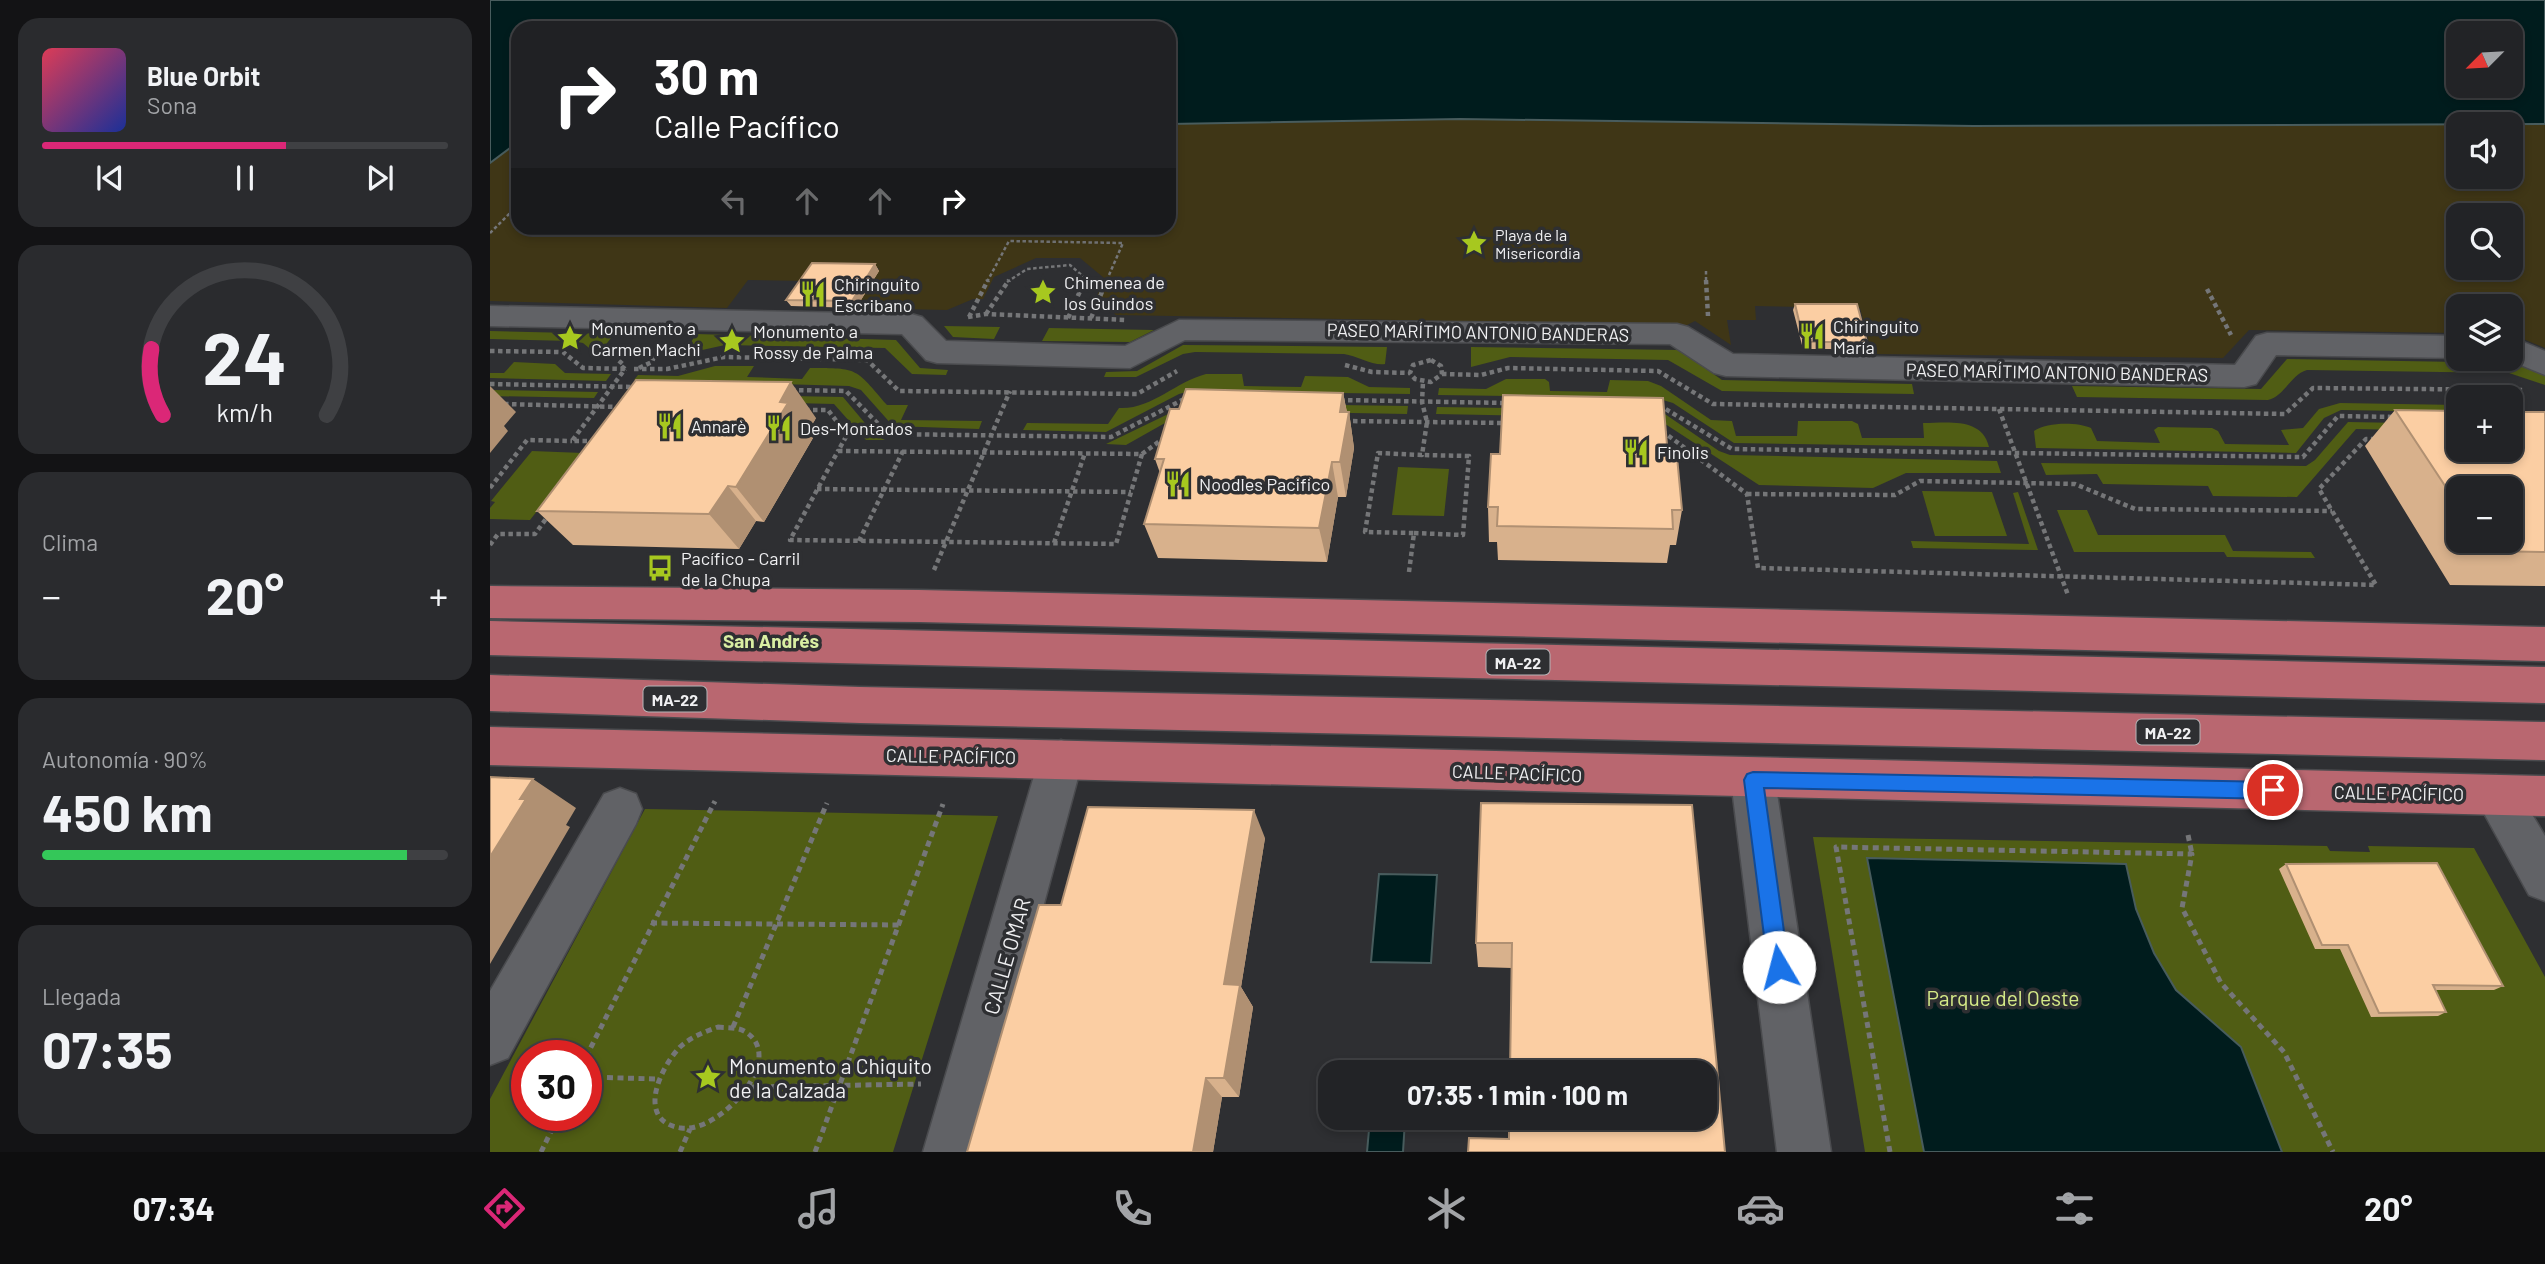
<!DOCTYPE html>
<html lang="es">
<head>
<meta charset="utf-8">
<style>
  body { margin:0; font-family:Barlow,sans-serif; background:#2a2b2e; color:#f1f3f6; height:100vh; display:flex; flex-direction:column; font-size:26px; white-space:nowrap }
  * { box-sizing:border-box; margin:0 }
  p { font-size:23px; color:#a2a4a7 }
  .icon { flex:none; width:38px; height:38px; fill:none; stroke:currentColor; stroke-width:2; stroke-linecap:round; stroke-linejoin:round }
  .map { position:relative; flex:1; overflow:hidden }
  .drawer { display:flex; flex-direction:column; gap:18px; padding:18px; background:#131315; width:490px }
  .drawer>* { flex:none }
  .guide { position:absolute; left:21px; top:21px; width:665px; height:214px; border-radius:21px; box-shadow:0 4px 10px #0003,0 0 0 2px #3f4043; background:#202124; color:#fff; overflow:hidden }
  .needle { width:46px; rotate:246deg }
  .fabs { position:absolute; left:1956px; top:21px; display:grid; gap:14px }
  .fabs a { display:grid; place-items:center; width:77px; height:77px; border-radius:14px; background:#222326; box-shadow:0 4px 10px #0003,0 0 0 2px #3f4043; font-size:35px }
  .speed { position:absolute; left:21px; top:1040px; display:flex; gap:14px; font-size:35px; font-weight:700; text-align:center }
  .speed>* { display:grid; place-content:center; width:91px; height:91px; border-radius:50%; background:#222326; box-shadow:0 4px 10px #0003,0 0 0 2px #3f4043; line-height:1 }
  .speed .limit { border:10px solid #d22; background:#fff; color:#111 }
  .pin { position:absolute; display:grid; place-items:center; width:60px; height:60px; color:#fff; margin:-30px; border:4px solid #fff; border-radius:50%; box-shadow:0 2px 7px #0007 }
  .me { position:absolute; width:77px; margin:-38px; rotate:352deg; stroke-linejoin:round; filter:drop-shadow(0 0 5px #0008) }
  .turn { display:flex; align-items:center; gap:24px; height:147px; padding:0 28px; font-size:32px }
  .turn .icon { width:91px; height:91px; stroke-width:2.5 }
  .turn b { display:block; font-size:49px; line-height:60px }
  .lanes { display:flex; align-items:center; height:66px; padding:0 28px; background:#0003; justify-content:center; gap:35px; direction:ltr }
  .lanes .off { opacity:.35 }
  .big { font-size:52px; font-weight:700; line-height:1.1 }
  .drawer .widget { flex:1; display:flex; flex-direction:column; justify-content:center; gap:10px; min-width:0; padding:0 24px; border-radius:21px; background:#2a2b2e }
  .drawer .dial { align-items:center; gap:0 }
  .dial svg { height:182px; overflow:visible; fill:none; stroke:#3f4043; stroke-width:7; stroke-linecap:round; text-anchor:middle }
  .dial text { fill:#f1f3f6; stroke:none }
  .song { display:flex; align-items:center; gap:21px }
  .cover { width:84px; height:84px; border-radius:10px; background:linear-gradient(135deg,hsl(350 70% 55%),hsl(230 70% 35%)) }
  .played { height:7px; border-radius:4px; background:linear-gradient(90deg,#db2777 60%,#3f4043 60%) }
  .keys { display:flex; justify-content:space-around; direction:ltr }
  .heat { display:flex; justify-content:space-between; align-items:center; font-size:38px; direction:ltr }
  .charge { height:10px; border-radius:5px; background:linear-gradient(90deg,#34c759 90%,#3f4043 0) }
  .trip { position:absolute; left:828px; top:1060px; width:399px; height:70px; border-radius:21px; background:#222326; box-shadow:0 4px 10px #0003,0 0 0 2px #3f4043; font-weight:700; line-height:70px; text-align:center }
  .dock { display:flex; height:112px; justify-content:space-around; align-items:center; background:#0e0e0f; color:#a2a4a7 }
  .dock .icon { width:49px; height:49px }
  .dock .current { color:#db2777 }
  .dock b { font-size:32px; color:#f1f3f6 }
  main { display:flex; flex:1; min-height:0 }
  .map>svg:first-child { display:block }
</style>
</head>
<body>
<main>
<section class="drawer">
<div class="widget">
<div class="song"><i class="cover"></i><div><b>Blue Orbit</b><p>Sona</p></div></div>
<div class="played"></div>
<div class="keys"><svg class="icon" aria-label="previous" viewBox="0 0 24 24"><path d="M18 5L8 12l10 7zM5 5v14"/></svg><svg class="icon" aria-label="pause" viewBox="0 0 24 24"><path d="M8 5v14M16 5v14"/></svg><svg class="icon" aria-label="next" viewBox="0 0 24 24"><path d="M6 5l10 7-10 7zM19 5v14"/></svg></div>
</div>
<div class="widget dial"><svg viewBox="0 0 100 80">
<path d="M14 69A42 42 0 1 1 86 69"/>
<path d="M14 69A42 42 0 0 1 9 40" stroke="#db2777"/>
<text x="50" y="56" font-size="32" font-weight="700">24</text>
<text x="50" y="72" font-size="11">km/h</text>
</svg></div>
<div class="widget"><p>Clima</p>
<div class="heat"><a>−</a><b class="big">20°</b><a>+</a></div>
</div>
<div class="widget"><p>Autonomía · 90%</p><b class="big">450 km</b><div class="charge"></div></div>
<div class="widget"><p>Llegada</p><b class="big">07:35</b></div>
</section>
<div class="map">
<svg width="2055" height="1152" viewBox="0 0 2055 1152">
  <rect width="100%" height="100%" fill="#2e2f32"/>
  <!-- green -->
  <path fill="#505d14" fill-rule="evenodd" d="M454,326L510,327L504,339L463,337Z
    M559,328L664,330L640,342L552,341Z
    M0,331L124,334L111,351L104,352L93,343L82,341L0,339Z
    M206,334L406,340L430,368L458,370L456,375L422,374L395,348L235,345L194,354Z
    M693,345L897,347L895,364C883,366 867,356 854,354L705,352L693,354L646,377H614L616,372L647,371Z
    M981,347L1189,350L1232,380L1422,384L1424,394L1232,391L1178,360L1020,357L981,367Z
    M1797,359L2027,363L2055,376V385L2019,373L1817,370C1800,375 1795,396 1778,400L1587,397L1582,386L1771,389Z
    M24,362L65,364L75,373L121,374L116,381L0,378V373H14Z
    M225,366H264L257,377L312,379L320,368C369,368 365,368 397,405H418L411,420L492,421L489,429L403,426L371,390L359,386L144,380L148,375L188,376Z
    M716,374H752L754,386L811,387L815,376L858,377L879,387L920,388V394L700,391L689,394L616,432L533,430L537,423L618,424L629,408C661,410 685,382 716,374Z
    M1016,379H1055L1059,382L1060,391L1117,392L1120,380L1158,381L1171,386L1221,420L1242,421L1246,436H1307L1308,421H1362L1368,424L1372,438H1434L1433,423C1458,423 1492,417 1499,447L1244,443L1183,403L1166,398L948,395L949,388L996,389Z
    M0,390L108,392L104,398L0,396Z
    M135,393L353,397L385,435L395,440H376L344,404L131,399Z
    M701,403L918,406L917,414L698,410L636,445L616,444Z
    M1850,403L1969,405V412L1851,410L1834,418L1806,453L1546,448L1544,431C1557,422 1587,422 1601,428L1607,441L1670,443L1664,430L1668,427L1722,428L1728,431L1735,444L1799,445L1791,430L1813,428L1829,409Z
    M947,407L1169,410L1229,451L1240,455L1507,461L1511,473H1416L1383,488L1269,485L1166,418L946,414Z
    M1858,422L1969,424V431L1866,429L1807,497L1723,496L1718,486L1613,484L1607,474L1556,475L1551,463L1816,466L1825,460Z
    M42,451L93,453L40,520L0,519V508L5,502L1,501Z
    M908,467L959,469L954,516L902,515Z
    M1432,491L1502,492L1517,536H1445Z
    M1528,492L1548,550L1423,548L1421,541L1539,544L1523,493Z
    M1567,510H1597L1608,535H1735L1743,551L1821,552L1825,558L1737,557L1734,552H1584Z
    M155,809L508,816L403,1152H0V1099ZM96,1055V1115H37V1055Z
    M1323,837L1837,846L1840,851L1880,852L1878,846L1984,848L2055,977V1152H1375Z"/>
  <!-- sand -->
  <path fill="#3f3616" fill-rule="evenodd" d="M970,119L1484,126L1969,124V177H2021V124H2055V348L2021,334V306H1969V333L1759,330L1733,358L1382,354L1370,308L1265,306L1266,320H1237L1241,345L1205,321L1197,325L626,315L613,303H604L614,278L590,258H546L504,277L493,299H483L457,310L366,308L389,268L327,267L318,281L258,280L237,308L0,301V120H28V228H679V124ZM1969,215H2021V268H1969Z"/>
  <!-- water -->
  <path fill="#001c1d" stroke="#485c5d" stroke-width="2" fill-rule="evenodd" d="M0,0H2055V124L1484,126L970,119L679,124V28H28V142L0,163ZM1969,33H2021V86H1969Z
    M1377,858L1636,864L1646,909L1664,953L1686,990L1751,1047L1792,1152H1434Z
    M889,874L947,875L941,963L881,962Z
    M880,1119L915,1120L913,1152H877Z"/>
  <g fill="none" stroke-linecap="round" stroke-linejoin="round">
    <!-- street casing -->
    <g stroke="#4a4b4e" stroke-width="3">
      <path id="street" d="M0,306L421,314L432,317L456,341L635,346L689,320L1187,324L1198,327L1243,354L1745,365L1766,336L1777,333L1969,336V358L1786,355L1766,384L1754,387L1236,376L1224,373L1180,344L695,340L640,368L447,363L436,360L412,334L0,326Z
        M2021,337L2055,351V375L2016,359H2021Z
        M571,740L586,745L593,759L487,1152H433L549,759L556,745Z
        M1263,760L1279,766L1285,780L1341,1152H1287L1241,780L1247,766Z
        M2006,775L2022,781L2055,836V901L2039,895L1984,795L1990,781Z
        M130,788L146,794L152,809L146,824L18,1058L0,1065V991L114,794Z"/>
    </g>
    <!-- primary casing -->
    <g stroke="#4a4b4e" stroke-width="3">
      <path id="primary" d="M0,586L429,590L2055,627V661L429,622L0,618Z
        M0,621L2055,667V703L0,655Z
        M0,675L370,687L2055,722V760L370,723L0,711Z
        M0,727L2055,776V816L0,765Z"/>
    </g>
    <!-- path-far2 -->
    <path stroke="#757678" stroke-width="2.5" stroke-dasharray="3.5 2.5" stroke-linecap="butt" d="M0,233L28,205
      M1216,271V282
      M497,282L519,241L633,243L616,282
      M517,282L537,269L580,265L596,279L595,282"/>
    <!-- path-far1 -->
    <path stroke="#757678" stroke-width="4.5" stroke-dasharray="4.5 3.5" stroke-linecap="butt" d="M1216,280L1218,316
      M1717,289L1741,335
      M496,314L519,280
      M478,317L496,314L637,320
      M479,317L498,280
      M578,318L595,280
      M601,318L617,280
      M0,351L73,352L93,368L137,369
      M941,360L951,366L952,374L941,382L925,379L920,373L923,365Z
      M855,365L882,372L920,373
      M149,368L162,362L166,351
      M135,369L129,364L141,350
      M144,369H177L234,357L377,360L409,391L647,394L687,371
      M952,374L991,375L1018,368L1168,371L1223,404L1795,414L1823,388L2033,390
      M0,384L146,387
      M301,390L356,391L398,434L621,437L698,397
      M850,400L1016,403
      M14,404L128,407
      M1169,405L1242,449L1813,457L1848,416L1905,417
      M1509,409L1578,595
      M315,410H338L357,435L348,451
      M855,421L1015,423
      M1172,431L1257,494L1268,568L1886,585L1829,489L1876,439H1885
      M105,441H82L135,369
      M348,451L652,454L626,544L300,540Z
      M652,454L674,438
      M0,488L37,440L82,441
      M327,489L641,492
      M1257,494L1405,495L1430,481L1585,484L1645,509L1842,511
      M924,533L973,535L979,456L932,455
      M369,541L413,451
      M564,543L595,453
      M0,545L8,534H45L58,516
      M444,570L520,391
      M919,572L924,533L875,532L888,453L932,455L937,422L932,402L933,382"/>
    <!-- path -->
    <path stroke="#757678" stroke-width="5" stroke-dasharray="6 4.5" stroke-linecap="butt" d="M1698,835L1702,854
      M161,923L410,925
      M228,1027C236,1028 247,1027 254,1031C300,1057 229,1134 191,1128C145,1121 170,1068 190,1047C201,1037 214,1032 228,1027Z
      M243,1027L337,803
      M96,1057L225,801
      M96,1077L168,1079
      M260,1087L431,1084
      M51,1152L69,1115
      M190,1152L200,1129
      M325,1152L453,804
      M1400,1152L1346,847L1702,854L1692,908L1731,983L1794,1052L1843,1152"/>
    <!-- street -->
    <use href="#street" fill="#616266" fill-rule="evenodd"/>
    <!-- primary -->
    <use href="#primary" fill="#b96770" fill-rule="evenodd"/>
  </g>
  <!-- wall -->
  <path fill="#d8b18c" fill-rule="evenodd" d="M385,264L389,271L366,308L301,306L296,300Z
    M1305,304L1377,342L1375,349H1313L1303,310Z
    M853,393L857,412H859L864,448L856,497H848L837,562L668,558L654,524L670,473L665,459L689,409Z
    M1905,410L2055,412V586L1960,585L1875,446ZM1969,488L2021,541H1969Z
    M326,418L318,432L323,438L274,522L266,521L249,549L83,545L47,511Z
    M1178,457L1192,510L1186,545H1180L1177,563L1008,560L1007,542H999L998,507Z
    M1202,805L1019,1139L1022,968L988,967L986,943Z
    M775,838L751,987L763,1007L749,1097H732L723,1152H477L571,905Z
    M1796,864L2013,986L2004,990H1945L1956,1012L1948,1016L1881,1017L1850,949H1825L1789,869Z"/>
  <!-- shaded-wall -->
  <path fill="#b09072" d="M385,264L389,271L366,308L362,301Z
    M301,382L326,418L318,432L323,438L274,522L246,487L290,402Z
    M0,386L26,412L14,426L18,431L0,453Z
    M853,393L858,418L859,412L864,448L856,497L850,462V412Z
    M842,462L848,497L837,562L829,528Z
    M238,486L266,521L249,549L219,514Z
    M43,779L86,808L76,825L80,827L0,964V857L30,799Z
    M764,810L775,838L751,987L763,1007L749,1097L734,1078V984Z
    M716,1078L732,1097L723,1152H703Z"/>
  <!-- building -->
  <path fill="#fbcea3" stroke="#b09072" stroke-width="2" d="M322,263L385,264L362,301L296,300Z
    M1305,304H1367L1377,342H1314Z
    M146,380L301,382L290,402L298,403L246,487L238,486L219,514L47,511Z
    M696,389L853,393L850,412H859L850,462H842L829,528L654,524L674,459H665L680,409H689Z
    M1013,395L1173,398L1178,457H1187L1192,510H1182L1183,529L1007,526L1008,507H998L1001,454H1010Z
    M1905,410L1969,411V450H2021V412H2055V552L1997,551L1991,541H2021V488H1969V507Z
    M0,777L43,779L30,799H36L0,857Z
    M991,803L1202,805L1235,1152H978L979,1138L1019,1139V1118H1214V1073H1020L1022,943H986Z
    M598,807L764,810L734,984L750,985L734,1078H716L703,1152H477L549,905H571Z
    M1947,863L2013,986L1943,985L1956,1012L1889,1013L1858,945H1832L1796,864Z"/>
  <!-- route -->
  <path fill="#1a73e8" stroke="#114b97" stroke-width="2" d="M1263,772L1783,782L1790,784L1792,790L1790,796L1783,799L1274,788L1299,967L1296,974L1289,977L1281,974L1278,967L1254,780L1257,774Z"/>
  <!-- icons -->
  <defs>
    <g id="sight-bare" transform="scale(2.1)"><path d="M0-6L1.8-2.2L6-1.7L2.9 1.2L3.7 5.4L0 3.3L-3.7 5.4L-2.9 1.2L-6-1.7L-1.8-2.2Z" fill="#a7c81f" stroke="#2e2f32" stroke-width="2.5" paint-order="stroke"/></g>
    <g id="restaurant-bare" transform="scale(2.1)"><path d="M-5-6h1v4h1v-4h1v4h1v-4h1v5L-1.5 .5V6h-2V.5L-5-1ZM5-6V6H3V1.5H1.5Q1.5-4 5-6Z" fill="#a7c81f" stroke="#2e2f32" stroke-width="2.5" paint-order="stroke"/></g>
    <g id="bus-bare" transform="scale(2.1)"><path d="M-5-6H5V4H4V6H2V4H-2V6H-4V4H-5ZM-3.5-4V0h7V-4ZM-3.5 1.2v1.5H-2V1.2ZM2 1.2v1.5H3.5V1.2Z" fill="#a7c81f" stroke="#2e2f32" stroke-width="2.5" paint-order="stroke"/></g>
  </defs>
  <g fill-rule="evenodd">
    <use href="#sight-bare" x="984" y="243"/>
    <use href="#sight-bare" x="553" y="292"/>
    <use href="#restaurant-bare" x="323" y="294"/>
    <use href="#restaurant-bare" x="1322" y="336"/>
    <use href="#sight-bare" x="80" y="338"/>
    <use href="#sight-bare" x="242" y="341"/>
    <use href="#restaurant-bare" x="180" y="426"/>
    <use href="#restaurant-bare" x="289" y="428"/>
    <use href="#restaurant-bare" x="1146" y="452"/>
    <use href="#restaurant-bare" x="688" y="484"/>
    <use href="#bus-bare" x="170" y="568"/>
    <use href="#sight-bare" x="218" y="1077"/>
  </g>
  <g text-anchor="middle" dominant-baseline="central" stroke-width="7" stroke-linejoin="round" paint-order="stroke">
    <!-- far-poi labels -->
    <g font-size="16" fill="#f0f0f2" stroke="#2e2f32" text-anchor="start">
      <text x="1005" y="234">Playa de la<tspan x="1005" dy="18">Misericordia</tspan></text>
    </g>
    <!-- shield labels -->
    <g fill="#2e2f32" stroke="#b6b6b8" stroke-width="2">
      <rect x="996.5" y="649.5" width="63" height="25" rx="5"/>
      <rect x="153.5" y="686.5" width="63" height="25" rx="5"/>
      <rect x="1646.5" y="719.5" width="63" height="25" rx="5"/>
    </g>
    <g font-size="16" font-weight="bold" fill="#f0f0f2">
      <text x="1028" y="662">MA-22</text>
      <text x="185" y="699">MA-22</text>
      <text x="1678" y="732">MA-22</text>
    </g>
    <!-- poi labels -->
    <g font-size="18" fill="#f0f0f2" stroke="#2e2f32" text-anchor="start">
      <text x="574" y="282">Chimenea de<tspan x="574" dy="21">los Guindos</tspan></text>
      <text x="344" y="284">Chiringuito<tspan x="344" dy="21">Escribano</tspan></text>
      <text x="1343" y="326">Chiringuito<tspan x="1343" dy="21">María</tspan></text>
      <text x="101" y="328">Monumento a<tspan x="101" dy="21">Carmen Machi</tspan></text>
      <text x="263" y="331">Monumento a<tspan x="263" dy="21">Rossy de Palma</tspan></text>
      <text x="201" y="426">Annarè</text>
      <text x="310" y="428">Des-Montados</text>
      <text x="1167" y="452">Finolis</text>
      <text x="709" y="484">Noodles Pacifico</text>
      <text x="191" y="558">Pacífico - Carril<tspan x="191" dy="21">de la Chupa</tspan></text>
    </g>
    <!-- street labels -->
    <g font-size="18" fill="#f0f0f2" stroke="#2e2f32">
      <text transform="translate(988 332) rotate(1)">PASEO MARÍTIMO ANTONIO BANDERAS</text>
      <text transform="translate(1567 372) rotate(1)">PASEO MARÍTIMO ANTONIO BANDERAS</text>
      <text transform="translate(461 756) rotate(1)">CALLE PACÍFICO</text>
      <text transform="translate(1027 773) rotate(2)">CALLE PACÍFICO</text>
      <text transform="translate(1909 793) rotate(1)">CALLE PACÍFICO</text>
    </g>
    <!-- neighbourhood labels -->
    <g font-size="19" font-weight="bold" fill="#daefa3" stroke="#2e2f32">
      <text x="281" y="640">San Andrés</text>
    </g>
    <!-- near-street labels -->
    <g font-size="21" fill="#f0f0f2" stroke="#2e2f32">
      <text transform="translate(516 956) rotate(-74)">CALLE OMAR</text>
    </g>
    <!-- near-park labels -->
    <g font-size="21" fill="#d4e987" stroke="#2e2f32">
      <text x="1513" y="997">Parque del Oeste</text>
    </g>
    <!-- near-poi labels -->
    <g font-size="21" fill="#f0f0f2" stroke="#2e2f32" text-anchor="start">
      <text x="239" y="1065">Monumento a Chiquito<tspan x="239" dy="24">de la Calzada</tspan></text>
    </g>
  </g>
</svg>
<div class="fabs">
<a><svg class="needle" viewBox="-14 -14 28 28"><path d="M0-13l5 13h-10z" fill="#e53935"/><path d="M0 13l5-13h-10z" fill="#a2a4a7"/></svg></a>
<a><svg class="icon" aria-label="sound" viewBox="0 0 24 24"><path d="M4 9h4l5-4v14l-5-4H4zM17 9q2 3 0 6"/></svg></a>
<a><svg class="icon" aria-label="search" viewBox="0 0 24 24"><circle cx="10" cy="10" r="6"/><path d="M15 15l6 6"/></svg></a>
<a><svg class="icon" aria-label="layers" viewBox="0 0 24 24"><path d="M12 4l9 5-9 5-9-5zM3 14l9 5 9-5"/></svg></a>
<a>+</a>
<a>−</a>
</div>
<div class="speed"><div class="limit">30</div></div>
<div class="pin" style="left:1783px;top:790px;background:#d93025"><svg class="icon" aria-label="arrive" viewBox="0 0 24 24"><path d="M6 21V4h12l-3 4 3 4H6"/></svg></div>
<svg class="me" style="left:1289px;top:967px" viewBox="-20 -20 40 40"><circle r="19" fill="#fff"/><path d="M0-13L10 11 0 6-10 11z" fill="#1a73e8"/></svg>
<div class="trip">07:35 · 1 min · 100 m</div>
<div class="guide">
<div class="turn"><svg class="icon" aria-label="right" viewBox="0 0 24 24"><path d="M7 20v-9h11M14 6l5 5-5 5"/></svg><div><b>30 m</b>Calle Pacífico</div></div>
<div class="lanes"><svg class="icon off" aria-label="left" viewBox="0 0 24 24"><path d="M17 20v-9H6M10 6l-5 5 5 5"/></svg><svg class="icon off" aria-label="ahead" viewBox="0 0 24 24"><path d="M12 20V5M6 11l6-6 6 6"/></svg><svg class="icon off" aria-label="ahead" viewBox="0 0 24 24"><path d="M12 20V5M6 11l6-6 6 6"/></svg><svg class="icon" aria-label="right" viewBox="0 0 24 24"><path d="M7 20v-9h11M14 6l5 5-5 5"/></svg></div>
</div>
</div>
</main>
<nav class="dock">
<b>07:34</b>
<svg class="icon current" aria-label="directions" viewBox="0 0 24 24"><path d="M12 3l9 9-9 9-9-9zM9 14v-3h6M13 9l2 2-2 2"/></svg>
<svg class="icon" aria-label="music" viewBox="0 0 24 24"><path d="M9 18V5l10-2v13"/><circle cx="6" cy="18" r="3"/><circle cx="16" cy="16" r="3"/></svg>
<svg class="icon" aria-label="phone" viewBox="0 0 24 24"><path d="M5 4h4l2 5-3 2q2 4 5 5l2-3 5 2v4C11 20 4 13 5 4z"/></svg>
<svg class="icon" aria-label="climate" viewBox="0 0 24 24"><path d="M12 3v18M4 7l16 10M4 17L20 7"/></svg>
<svg class="icon" aria-label="car" viewBox="0 0 24 24"><path d="M5 17H2v-5l4-1 3-4h7l3 4 3 1v5h-3M9 17h6M6 11h13"/><circle cx="7" cy="17" r="2"/><circle cx="17" cy="17" r="2"/></svg>
<svg class="icon" aria-label="filters" viewBox="0 0 24 24"><path d="M4 7h16M4 17h16"/><circle cx="9" cy="7" r="2"/><circle cx="15" cy="17" r="2"/></svg>
<b>20°</b>
</nav>
</body>
</html>
